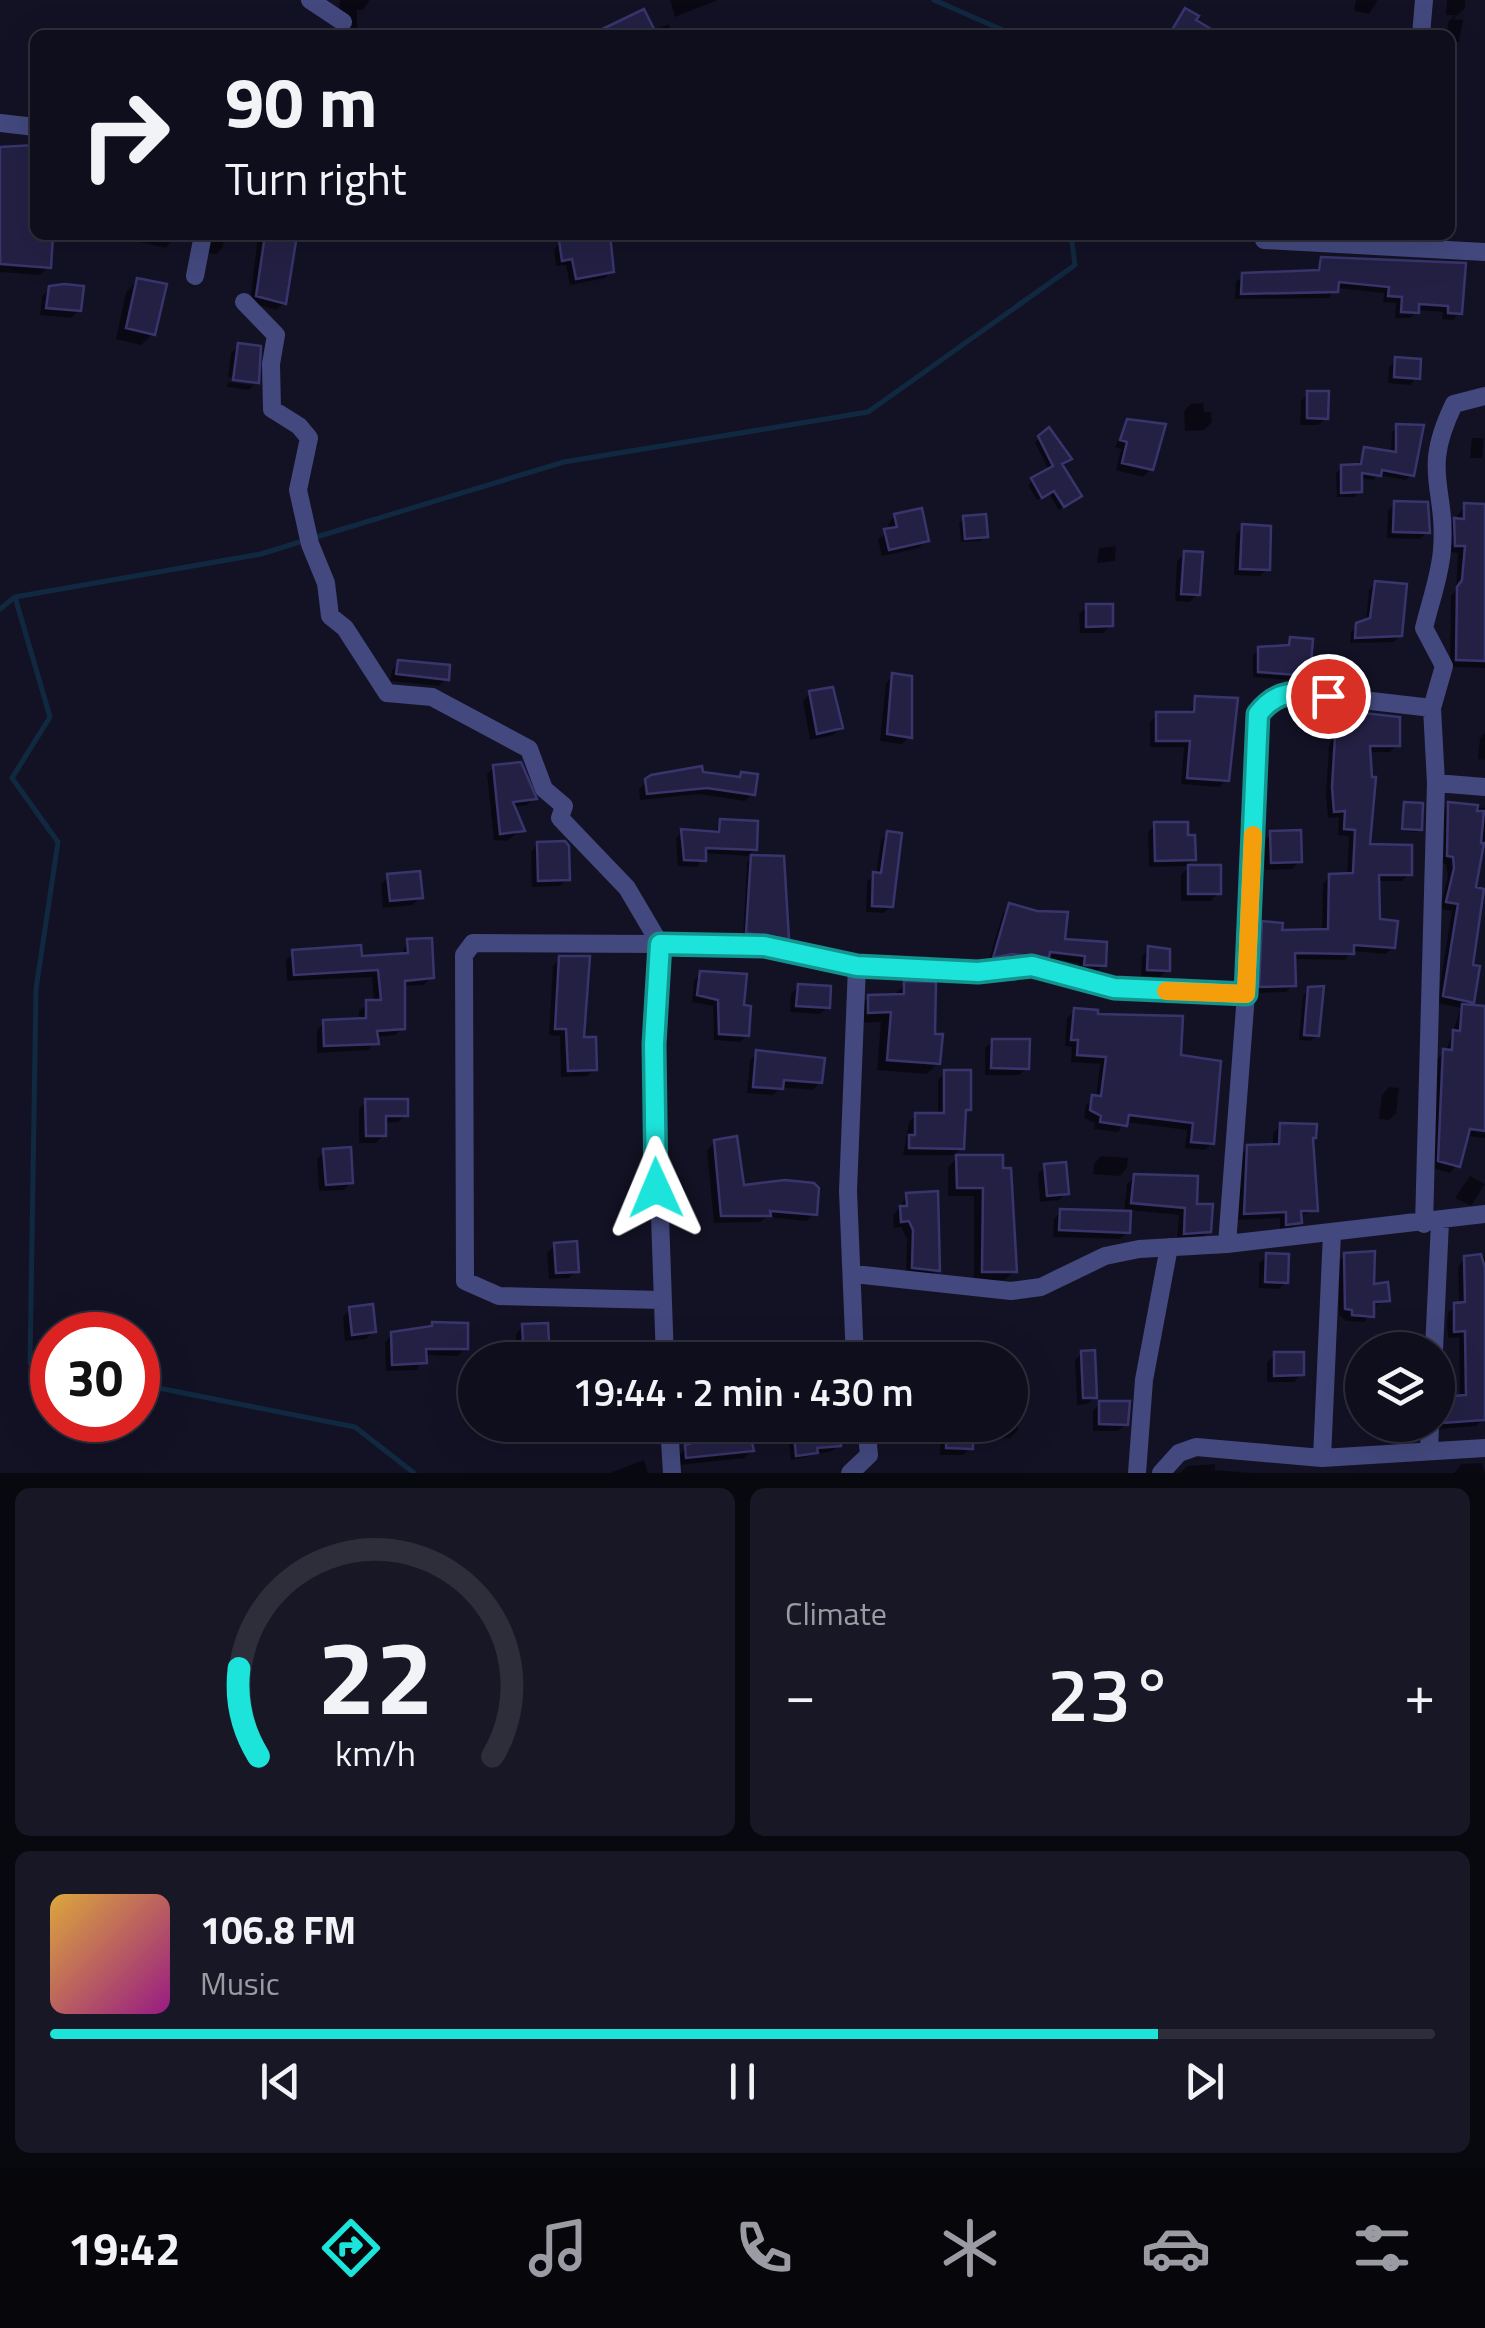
<!DOCTYPE html>
<html lang="en">
<head>
<meta charset="utf-8">
<style>
  body { margin:0; font-family:"Titillium Web",sans-serif; background:#171725; color:#f1f3f6; height:100vh; display:flex; flex-direction:column; font-size:38px; white-space:nowrap }
  * { box-sizing:border-box; margin:0 }
  p { font-size:32px; color:#9b9ca3 }
  .icon { flex:none; width:55px; height:55px; fill:none; stroke:currentColor; stroke-width:2; stroke-linecap:round; stroke-linejoin:round }
  .map { position:relative; height:1473px; overflow:hidden }
  .drawer { display:flex; flex-direction:column; gap:15px; padding:15px; background:#08080f; flex:1 }
  .drawer>* { flex:none }
  .top-card { position:absolute; left:30px; top:30px; width:1425px; height:210px; border-radius:15px; box-shadow:0 10px 40px #0002,0 0 0 2px #2e2e3b; background:#0e0e1c; color:#f1f3f6; overflow:hidden }
  .controls { position:absolute; left:1345px; top:1332px; display:grid; gap:20px }
  .controls a { display:grid; place-items:center; width:110px; height:110px; border-radius:50%; background:#0e0e1c; box-shadow:0 10px 40px #0002,0 0 0 2px #2e2e3b; font-size:50px }
  .speed { position:absolute; left:30px; top:1312px; display:flex; gap:20px; font-size:50px; font-weight:700; text-align:center }
  .speed>* { display:grid; place-content:center; width:130px; height:130px; border-radius:50%; background:#0e0e1c; box-shadow:0 10px 40px #0002,0 0 0 2px #2e2e3b; line-height:1 }
  .speed .limit { border:15px solid #d22; background:#fff; color:#111 }
  .pin { position:absolute; display:grid; place-items:center; width:85px; height:85px; color:#fff; margin:-42px; border:5px solid #fff; border-radius:50%; box-shadow:0 2px 10px #0007 }
  .me { position:absolute; width:110px; margin:-55px; rotate:359deg; stroke-linejoin:round; filter:drop-shadow(0 0 8px #0008) }
  .turn { display:flex; align-items:center; gap:35px; height:210px; padding:0 30px; font-size:45px }
  .turn .icon { width:130px; height:130px; stroke-width:2.5 }
  .turn b { display:block; font-size:70px; line-height:85px }
  .big { font-size:75px; font-weight:600; line-height:1.1 }
  .drawer .widget { flex:1; display:flex; flex-direction:column; justify-content:center; gap:15px; min-width:0; padding:0 35px; border-radius:15px; background:#171725 }
  .drawer .dial { align-items:center; gap:0 }
  .dial svg { height:260px; overflow:visible; fill:none; stroke:#2e2e3b; stroke-width:7; stroke-linecap:round; text-anchor:middle }
  .dial text { fill:#f1f3f6; stroke:none }
  .song { display:flex; align-items:center; gap:30px }
  .cover { width:120px; height:120px; border-radius:15px; background:linear-gradient(135deg,hsl(40 70% 55%),hsl(310 70% 35%)) }
  .played { height:10px; border-radius:5px; background:linear-gradient(90deg,#1de4db 80%,#2e2e3b 80%) }
  .keys { display:flex; justify-content:space-around; direction:ltr }
  .heat { display:flex; justify-content:space-between; align-items:center; font-size:55px; direction:ltr }
  .drawer .tiles { flex:1; display:grid; gap:15px; grid-template-columns:1fr 1fr }
  .widget:last-child { grid-column:span 2 }
  .trip { position:absolute; left:458px; top:1342px; width:570px; height:100px; border-radius:50px; background:#0e0e1c; box-shadow:0 10px 40px #0002,0 0 0 2px #2e2e3b; font-weight:600; line-height:100px; text-align:center }
  .tab-bar { display:flex; height:160px; justify-content:space-around; align-items:center; background:#06060b; color:#9b9ca3 }
  .tab-bar .icon { width:70px; height:70px }
  .tab-bar .selected { color:#1de4db }
  .tab-bar b { font-size:45px; color:#f1f3f6 }
  .map>svg:first-child { display:block }
</style>
</head>
<body>
<div class="map">
<svg width="1485" height="1473" viewBox="0 0 1485 1473">
  <rect width="100%" height="100%" fill="#131225"/>
  <!-- shadow -->
  <path fill="#0007" d="M340,0H370L363,10H357V35H348L339,16Z
    M670,0H718L675,17Z
    M1356,0H1378L1369,14L1354,11Z
    M1447,0H1465V8L1453,19L1463,20L1459,42H1450L1447,35L1448,22L1455,15H1446Z
    M669,24L673,35H635L652,30Z
    M1450,66H1457L1456,102L1450,108Z
    M35,146V235H50L48,267L40,275L0,272V149Z
    M137,235H175L166,248L135,241Z
    M207,235H224L223,247L216,254L207,253Z
    M258,235H295L284,303L276,310L250,303Z
    M426,235H493L426,240Z
    M590,235H607L612,271L605,278L570,285L566,265L556,266L554,249L561,242Z
    M1322,260L1463,266L1459,313L1453,320L1442,319L1443,312L1418,310L1410,318H1395L1396,303L1383,302L1384,293L1336,288L1329,298L1235,299L1236,282L1243,276L1314,273Z
    M138,280L153,334L141,345L116,339L126,292Z
    M50,288L79,310L71,318L40,315L42,296Z
    M239,346L256,382L249,390L227,387L228,382L253,385V380L228,377L231,353Z
    M1396,360L1417,377L1410,385L1388,383L1389,367Z
    M1308,394L1326,418L1318,425H1300L1301,401Z
    M1203,403L1204,412H1211L1212,422L1204,430L1185,431L1184,411L1191,404Z
    M1128,421L1151,469L1143,477L1116,470L1121,449L1115,447Z
    M1397,427L1411,475L1406,480L1378,475L1373,480L1360,478V491L1354,497H1337L1336,473L1342,467H1357L1365,449L1391,453L1392,432Z
    M1039,438L1059,465L1075,500L1059,510L1049,494L1037,500L1028,485L1049,471L1035,442Z
    M1472,438H1484L1482,458H1470Z
    M1395,503L1427,532L1420,539L1387,538L1388,511Z
    M1465,506L1485,507V668L1450,667L1451,596L1456,590L1458,553L1448,552V528Z
    M895,516L926,540L919,548L882,556L878,539L890,531L888,524Z
    M964,518L985,536L980,541L961,542L959,523Z
    M1243,527L1267,569L1260,576L1234,575L1236,534Z
    M1116,546L1115,561L1097,563L1099,548Z
    M1185,554L1197,594L1190,602L1175,601L1177,561Z
    M1376,584L1400,635L1394,642L1350,643L1351,632L1366,621L1369,590Z
    M1087,607L1111,625L1103,633H1080L1079,614Z
    M1291,640L1307,675L1301,681L1253,677V655L1259,649L1285,646Z
    M399,663L446,679L439,686L390,681L392,670Z
    M893,676L909,737L902,744L880,741L886,683Z
    M810,693L840,728L833,735L810,740L803,701Z
    M1196,699L1235,700L1233,746L1228,751L1226,780L1219,787L1181,784L1184,747H1150V722L1157,715H1189Z
    M1345,713L1397,745L1390,752H1368V847L1409,874L1402,881H1376L1377,922L1393,947L1386,954L1352,951L1345,960L1293,959V985L1286,992L1253,993L1256,931L1263,924L1279,933L1322,932L1323,884L1330,876H1347L1349,836L1338,835L1339,817L1328,818L1326,795L1329,746Z
    M1485,733V760L1478,759L1480,738Z
    M494,767L534,799L527,805L513,807L522,830L506,841L494,840L487,774Z
    M701,774L737,779L742,774L753,794L745,801L699,794L640,800L639,789L647,781Z
    M1449,804L1485,808V843L1474,889L1472,1002L1467,1007L1485,1009V1138L1466,1136L1457,1165L1450,1173L1432,1168L1437,1059L1446,1051L1461,1008L1437,1003L1452,911L1440,909L1448,877L1446,864L1440,863L1442,812Z
    M1405,805L1420,829L1417,832L1400,831Z
    M721,822L754,849L748,856L704,853L697,867L678,866L676,838L682,832L714,834Z
    M1155,824L1194,859L1186,866L1149,867L1148,832Z
    M1272,833L1300,861L1292,869L1265,870L1264,841Z
    M888,834L890,906L884,913L866,912L867,881L876,875L881,840Z
    M538,844L568,879L560,886L532,887L531,852Z
    M752,857L787,938L782,942L743,937L747,862Z
    M1189,867L1218,893L1211,901H1181V875Z
    M389,877L420,897L413,905L383,908L381,884Z
    M1010,906L1036,913L1062,941L1103,965L1096,972L1078,971L1079,963L1045,958L1039,964L1003,960L988,963L1003,913Z
    M408,941L431,977L424,985L403,986V1028L395,1035L375,1037L369,1050L317,1053V1030L324,1022L359,1020V1010L374,1002L372,977L287,981L286,960L294,953L360,959L401,956Z
    M1149,949L1167,970L1160,977L1141,976L1142,956Z
    M560,958L581,1039L595,1069L587,1076L561,1077L560,1036L549,1035L553,966Z
    M701,973L741,1008L747,1035L740,1042L714,1040L713,1006L692,1002L694,980Z
    M905,984L933,1036L938,1063L927,1074L877,1070L881,1022L858,1023V1008L869,997L894,995Z
    M799,986L827,1007L820,1014L790,1012L791,994Z
    M1309,989L1317,1035L1310,1041L1299,1040L1303,996Z
    M1075,1011L1095,1016L1212,1143L1205,1150L1185,1148L1187,1130L1125,1122L1118,1132L1094,1129L1095,1123L1084,1118L1086,1105L1096,1098L1100,1064L1071,1062L1072,1047L1065,1046L1067,1018Z
    M993,1041L1027,1068L1019,1075H985V1048Z
    M757,1053L820,1082L813,1090L781,1087L773,1095L747,1093L750,1060Z
    M945,1072L969,1109L963,1115L961,1148L954,1155H903L909,1122L916,1115L938,1116V1080Z
    M1389,1087L1399,1088L1396,1113L1389,1120L1379,1119L1382,1095Z
    M366,1101L406,1115L398,1122L384,1123V1135L376,1143H359V1109Z
    M1281,1125L1310,1140L1315,1210L1299,1217L1292,1229L1280,1230V1218L1238,1220L1241,1155L1248,1148L1273,1147V1133Z
    M715,1142L742,1188L814,1213L807,1221L766,1217L761,1222L714,1223L707,1150Z
    M324,1152L351,1182L344,1190L319,1191L317,1159Z
    M1101,1156L1128,1158L1127,1168L1120,1176L1093,1174L1094,1164Z
    M1000,1157L1014,1271L1005,1280L974,1281V1196H948V1167L957,1158Z
    M1045,1166L1066,1193L1059,1200L1040,1202L1038,1174Z
    M1470,1176L1485,1184L1471,1206L1455,1198Z
    M1135,1177L1195,1206L1209,1231L1201,1239L1177,1240L1179,1215L1129,1210L1127,1232L1120,1239L1053,1237L1054,1219L1061,1211L1124,1213L1127,1184Z
    M907,1196L937,1270L930,1277L906,1274L907,1239L901,1227L894,1228L893,1216Z
    M555,1245L576,1271L569,1278L549,1279L547,1253Z
    M1345,1255L1387,1300L1371,1308L1365,1322L1346,1321L1339,1315L1338,1262Z
    M1267,1256L1286,1282L1279,1289L1259,1288V1263Z
    M1485,1256L1483,1419L1476,1426L1436,1429L1438,1403L1460,1398L1459,1337L1448,1338L1447,1324L1448,1312L1459,1305L1458,1266L1465,1259Z
    M350,1309L373,1332L366,1339L345,1341L343,1317Z
    M433,1325L465,1348L458,1356L424,1355L417,1370L386,1371L385,1342L393,1334Z
    M523,1326L547,1360H517L516,1334Z
    M1082,1353L1095,1397L1087,1404L1077,1405L1075,1360Z
    M650,1355L651,1360H602Z
    M1275,1355L1302,1374L1294,1382H1267V1362Z
    M1100,1403L1126,1424L1118,1431H1093V1411Z
    M1010,1409H1018V1430L1010,1438L970,1437V1448L963,1455H940L941,1425H1010Z
    M597,1425H630V1432L623,1439L598,1440Z
    M795,1437L838,1446L832,1451L791,1460L789,1443Z
    M687,1447L751,1451L744,1458L680,1465L679,1455Z
    M644,1460L648,1473H610Z
    M1482,1463L1485,1473H1454L1461,1464Z
    M1215,1464V1470L1251,1473H1180L1187,1466Z"/>
  <g fill="none" stroke-linecap="round" stroke-linejoin="round">
    <!-- stream -->
    <path stroke="#112940" stroke-width="5" d="M934,0L1014,35
      M313,538L564,462L868,412L1075,265L1071,235
      M15,597L50,717L12,778L58,842L36,989L30,1363L52,1367
      M0,609L15,597L261,554L303,541
      M138,1384L355,1427L414,1473"/>
  </g>
  <!-- building -->
  <path fill="#232044" stroke="#38356d" stroke-width="2.5" d="M1185,8L1199,16L1196,20L1221,35H1169Z
    M644,9L657,35H590Z
    M35,145V235H53L51,268L0,264V147Z
    M265,235H297L286,304L256,296Z
    M610,235L614,272L576,279L572,259L562,261L559,240Z
    M1321,257L1466,263L1462,314L1448,313V306L1419,304V313L1401,312L1402,297L1388,296L1389,287L1339,282L1338,292L1241,294L1242,273L1319,270Z
    M137,278L167,284L155,335L126,328Z
    M64,284L84,286L81,311L46,308L49,286Z
    M238,343L261,346L259,383L233,380Z
    M1395,357L1421,359L1420,379L1394,377Z
    M1307,391H1329L1328,419L1307,418Z
    M1127,419L1166,424L1153,470L1122,463L1127,442L1120,440Z
    M1396,424L1424,425L1414,476L1382,470L1381,476L1362,473V492L1341,493V465L1361,464L1364,447L1396,452Z
    M1049,427L1072,459L1062,464L1082,496L1064,507L1054,491L1042,498L1031,478L1053,466L1038,436Z
    M1394,501L1428,502L1430,533L1393,532Z
    M1464,503L1485,504V661L1456,660L1457,587L1462,580L1465,546H1455L1454,518L1464,519Z
    M922,508L929,541L889,550L884,529L897,527L894,514Z
    M986,514L988,537L965,539L963,516Z
    M1242,524L1271,526L1270,570L1240,569Z
    M1184,551L1203,552L1200,595L1181,594Z
    M1375,581L1407,584L1402,636L1355,638L1356,623L1370,618Z
    M1086,604H1113V626L1086,627Z
    M1290,637L1313,639L1310,676L1258,672V647L1289,645Z
    M398,660L450,665L449,680L396,674Z
    M892,673L912,676V738L887,734Z
    M833,687L843,728L817,734L809,691Z
    M1195,696L1238,698L1229,781L1187,778L1190,741H1156V712H1194Z
    M1345,711L1400,717V746H1370L1372,777H1376L1370,844L1412,845V875H1379L1380,919L1398,921L1395,948L1354,945V954L1295,953L1296,986L1259,987L1262,921L1283,923L1282,930L1328,929L1329,874L1353,873L1355,830L1344,829L1345,811L1334,812L1332,787L1335,737H1340Z
    M521,762L537,799L513,802L525,831L500,834L493,765Z
    M702,766L703,772L740,777L741,772L758,774L755,795L707,788L647,794L645,779L651,775Z
    M1404,802L1423,803L1422,830L1402,829Z
    M1448,802L1478,805L1477,811H1484L1481,843H1484L1476,887L1484,889L1473,965L1480,966L1474,1003L1443,996L1458,904L1446,902L1454,868L1453,857L1447,856Z
    M720,819L758,821L757,850L706,848V861L684,860L681,829L719,832Z
    M1154,822H1188V835H1195L1196,860L1155,861Z
    M1301,830L1302,862L1271,863L1270,831Z
    M887,831L902,833L893,907L872,906L873,872L881,873Z
    M565,841L569,846L570,880L538,881L537,842Z
    M751,855L784,856L789,939L746,933Z
    M1188,865H1221V894H1188Z
    M420,871L423,898L390,901L387,874Z
    M1009,903L1037,911L1068,912L1065,939L1107,942L1106,966L1084,965L1085,956L1050,952L1049,958L1012,954L993,958Z
    M432,938L434,978L405,981V1029L377,1031L379,1044L324,1046L323,1020L366,1018V1000H381L378,970L294,975L292,950L361,945L362,956L408,953L407,939Z
    M1148,946L1170,949V971L1147,970Z
    M559,956H590L584,1037H596L597,1070L568,1071L566,1029H555Z
    M700,971L747,974L744,1005L751,1006L749,1036L719,1034L718,1000L697,995Z
    M904,981L936,982L935,1034H943L940,1064L887,1060L891,1012L868,1013V995L904,994Z
    M798,984L831,986L830,1008L796,1006Z
    M1324,986L1319,1036L1304,1035L1308,987Z
    M1462,1004L1485,1006V1131L1470,1129L1460,1167L1438,1161L1443,1049L1452,1050L1453,1030L1460,1031Z
    M1074,1008L1098,1010V1014L1183,1016L1181,1055L1221,1061L1214,1144L1191,1142L1193,1123L1129,1115L1127,1126L1100,1122L1101,1116L1090,1110L1092,1095L1101,1096L1106,1057L1077,1055L1078,1040H1071Z
    M992,1039H1030L1029,1069L991,1068Z
    M756,1050L825,1058L822,1083L784,1080L783,1089L753,1087Z
    M944,1070H971V1110H966L964,1149L909,1148V1135H915V1113H944Z
    M365,1099H408V1116H386V1136H366Z
    M1280,1123L1317,1124L1316,1138H1313L1318,1211H1301L1302,1223L1286,1225V1212L1244,1214L1247,1145L1279,1144Z
    M737,1136L744,1185L785,1180L814,1183L819,1188L817,1215L770,1211L771,1216H721L714,1140Z
    M351,1147L353,1183L326,1185L323,1149Z
    M956,1155H1003V1168H1011L1017,1272H982L983,1188H957Z
    M1066,1162L1069,1194L1047,1196L1044,1164Z
    M1134,1174L1198,1176L1197,1204H1213L1211,1232L1184,1234L1185,1208L1131,1203Z
    M938,1191L940,1271L912,1268L913,1230L909,1221L901,1222L900,1206H907L906,1193Z
    M1060,1209L1131,1211L1130,1233L1059,1230Z
    M577,1241L579,1272L556,1273L554,1243Z
    M1375,1251L1374,1284L1388,1282L1390,1301L1374,1302V1317L1352,1315V1310L1345,1309L1344,1253Z
    M1266,1253L1289,1254L1288,1283L1265,1282Z
    M1481,1254L1485,1268V1420L1442,1423L1440,1397L1466,1395L1465,1331L1454,1332V1303L1465,1302L1464,1256Z
    M373,1304L376,1332L352,1335L349,1307Z
    M432,1322L468,1323V1349H426L427,1363L392,1365L391,1332L432,1326Z
    M548,1323L550,1360H524L522,1324Z
    M1095,1350L1097,1398H1083L1081,1351Z
    M1274,1352H1304V1375L1274,1376Z
    M1099,1401H1130L1128,1425L1099,1424Z
    M947,1425H973V1449L946,1448Z
    M748,1426L754,1451L686,1458L685,1445Z
    M840,1429L841,1446L817,1448L818,1453L796,1456L794,1435Z"/>
  <g fill="none" stroke-linecap="round" stroke-linejoin="round">
    <!-- minor -->
    <path stroke="#43497e" stroke-width="18" d="M310,0L343,22
      M1421,35L1424,0
      M0,123L35,127
      M1264,240L1485,252
      M195,276L203,235
      M244,302L276,335L271,364L272,409L299,426L309,438L298,490L310,544L326,583L330,616L345,628L387,693L432,697L529,749L544,789L564,806L560,818L627,888L660,944L764,946L857,966L978,972L1032,966L1114,988L1246,994
      M1436,783L1485,787
      M1424,1224L1436,783L1432,708L1444,666L1424,628C1430,603 1440,576 1442,550C1447,485 1420,474 1454,404L1485,396
      M1227,1244L1246,994L1258,714L1271,697L1293,692L1432,708
      M854,1274L1011,1291L1041,1287L1105,1256L1139,1249L1227,1244L1485,1214
      M661,1300L499,1296L465,1281L464,955L473,943L660,944L654,1044L665,1360
      M1434,1350L1440,1222
      M855,1360L848,1191L857,966
      M669,1425L672,1473
      M1429,1451L1430,1425
      M1322,1458L1332,1233
      M850,1473L869,1455L866,1425
      M1137,1473L1144,1380L1169,1247
      M1161,1473L1179,1453L1196,1447L1322,1458L1485,1448"/>
  </g>
  <g fill="none" stroke-linecap="round" stroke-linejoin="round">
    <!-- route casing -->
    <g stroke="#13948e" stroke-width="25">
      <path id="route" d="M656,1188L654,1044L660,944L764,946L857,966L978,972L1032,966L1114,988L1246,994L1258,714C1278,688 1298,692 1328,696"/>
    </g>
    <!-- route -->
    <use href="#route" stroke="#1de4db" stroke-width="18"/>
    <!-- slow -->
    <path stroke="#f59e0b" stroke-width="18" d="M1166,991L1246,994L1253,835"/>
  </g>
</svg>
<div class="controls">
<a><svg class="icon" aria-label="layers" viewBox="0 0 24 24"><path d="M12 4l9 5-9 5-9-5zM3 14l9 5 9-5"/></svg></a>
</div>
<div class="speed"><div class="limit">30</div></div>
<div class="pin" style="left:1328px;top:696px;background:#d93025"><svg class="icon" aria-label="arrive" viewBox="0 0 24 24"><path d="M6 21V4h12l-3 4 3 4H6"/></svg></div>
<svg class="me" style="left:656px;top:1188px" viewBox="-20 -20 40 40"><path d="M0-17L14 15 0 8-14 15z" fill="#1de4db" stroke="#fff" stroke-width="4"/></svg>
<div class="trip">19:44 · 2 min · 430 m</div>
<div class="top-card">
<div class="turn"><svg class="icon" aria-label="right" viewBox="0 0 24 24"><path d="M7 20v-9h11M14 6l5 5-5 5"/></svg><div><b>90 m</b>Turn right</div></div>
</div>
</div>
<section class="drawer">
<div class="tiles">
<div class="widget dial"><svg viewBox="0 0 100 80">
<path d="M14 69A42 42 0 1 1 86 69"/>
<path d="M14 69A42 42 0 0 1 8 42" stroke="#1de4db"/>
<text x="50" y="56" font-size="32" font-weight="700">22</text>
<text x="50" y="72" font-size="11">km/h</text>
</svg></div>
<div class="widget"><p>Climate</p>
<div class="heat"><a>−</a><b class="big">23°</b><a>+</a></div>
</div>
<div class="widget">
<div class="song"><i class="cover"></i><div><b>106.8 FM</b><p>Music</p></div></div>
<div class="played"></div>
<div class="keys"><svg class="icon" aria-label="previous" viewBox="0 0 24 24"><path d="M18 5L8 12l10 7zM5 5v14"/></svg><svg class="icon" aria-label="pause" viewBox="0 0 24 24"><path d="M8 5v14M16 5v14"/></svg><svg class="icon" aria-label="next" viewBox="0 0 24 24"><path d="M6 5l10 7-10 7zM19 5v14"/></svg></div>
</div>
</div>
</section>
<nav class="tab-bar">
<b>19:42</b>
<svg class="icon selected" aria-label="directions" viewBox="0 0 24 24"><path d="M12 3l9 9-9 9-9-9zM9 14v-3h6M13 9l2 2-2 2"/></svg>
<svg class="icon" aria-label="music" viewBox="0 0 24 24"><path d="M9 18V5l10-2v13"/><circle cx="6" cy="18" r="3"/><circle cx="16" cy="16" r="3"/></svg>
<svg class="icon" aria-label="phone" viewBox="0 0 24 24"><path d="M5 4h4l2 5-3 2q2 4 5 5l2-3 5 2v4C11 20 4 13 5 4z"/></svg>
<svg class="icon" aria-label="climate" viewBox="0 0 24 24"><path d="M12 3v18M4 7l16 10M4 17L20 7"/></svg>
<svg class="icon" aria-label="car" viewBox="0 0 24 24"><path d="M5 17H2v-5l4-1 3-4h7l3 4 3 1v5h-3M9 17h6M6 11h13"/><circle cx="7" cy="17" r="2"/><circle cx="17" cy="17" r="2"/></svg>
<svg class="icon" aria-label="filters" viewBox="0 0 24 24"><path d="M4 7h16M4 17h16"/><circle cx="9" cy="7" r="2"/><circle cx="15" cy="17" r="2"/></svg>
</nav>
</body>
</html>
